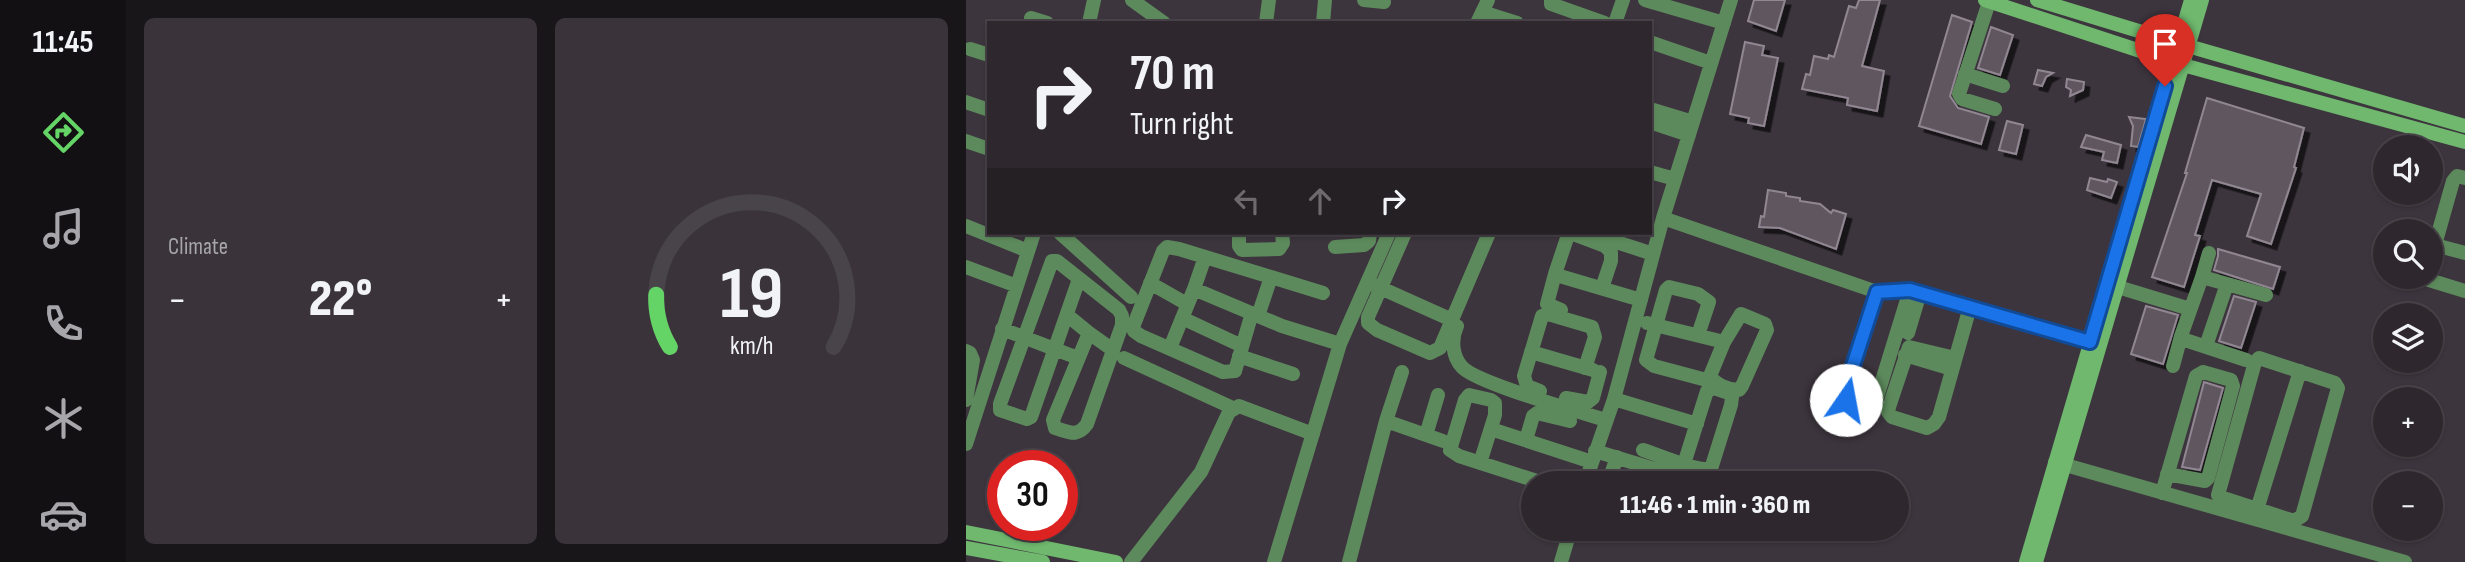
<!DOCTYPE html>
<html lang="en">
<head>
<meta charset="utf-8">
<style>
  body { margin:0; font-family:"Sofia Sans Condensed",sans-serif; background:#3a343a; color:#f1f3f6; height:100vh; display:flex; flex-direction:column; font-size:26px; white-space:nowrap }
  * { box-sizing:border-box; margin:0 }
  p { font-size:23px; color:#a7a6aa }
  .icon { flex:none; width:38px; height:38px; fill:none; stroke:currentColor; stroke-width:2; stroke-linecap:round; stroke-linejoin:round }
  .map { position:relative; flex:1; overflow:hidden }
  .side { display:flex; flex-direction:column; gap:18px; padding:18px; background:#191619; width:840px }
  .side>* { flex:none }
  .guide { position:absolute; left:21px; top:21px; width:665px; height:214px; border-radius:0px; box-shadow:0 2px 5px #0004,0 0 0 2px #49444a; background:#2e282e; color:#f1f3f6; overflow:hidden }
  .tools { position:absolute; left:1407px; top:135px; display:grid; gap:14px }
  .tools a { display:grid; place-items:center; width:70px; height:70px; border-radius:50%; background:#2e282e; box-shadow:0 2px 5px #0004,0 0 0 2px #49444a; font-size:35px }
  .speed { position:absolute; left:21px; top:450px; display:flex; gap:14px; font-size:35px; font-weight:700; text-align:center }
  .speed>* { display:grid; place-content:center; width:91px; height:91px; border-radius:50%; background:#2e282e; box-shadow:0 2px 5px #0004,0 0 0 2px #49444a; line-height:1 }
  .speed .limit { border:10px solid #d22; background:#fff; color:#111 }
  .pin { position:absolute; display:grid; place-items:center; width:60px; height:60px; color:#fff; margin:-72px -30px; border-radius:50% 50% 50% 0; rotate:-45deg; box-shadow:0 0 7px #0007 }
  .pin .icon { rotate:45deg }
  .me { position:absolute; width:77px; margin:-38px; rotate:12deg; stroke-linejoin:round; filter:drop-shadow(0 0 5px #0008) }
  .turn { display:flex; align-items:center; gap:24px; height:147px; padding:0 28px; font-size:32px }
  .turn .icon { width:91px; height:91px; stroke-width:2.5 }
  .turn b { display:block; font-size:49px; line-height:60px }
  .lanes { display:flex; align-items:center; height:66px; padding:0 28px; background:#0003; justify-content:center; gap:35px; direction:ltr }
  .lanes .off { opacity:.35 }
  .big { font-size:52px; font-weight:800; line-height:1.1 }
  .side .tile { flex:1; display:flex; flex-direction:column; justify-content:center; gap:10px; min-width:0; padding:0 24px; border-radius:10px; background:#3a343a }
  .side .dial { align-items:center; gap:0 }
  .dial svg { height:182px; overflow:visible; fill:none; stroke:#49444a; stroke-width:7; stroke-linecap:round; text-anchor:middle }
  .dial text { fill:#f1f3f6; stroke:none }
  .heat { display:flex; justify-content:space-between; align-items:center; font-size:38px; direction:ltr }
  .side .tiles { flex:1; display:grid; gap:18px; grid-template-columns:repeat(2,1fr) }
  .trip { position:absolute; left:555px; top:471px; width:388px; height:70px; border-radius:35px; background:#2e282e; box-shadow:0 2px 5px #0004,0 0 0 2px #49444a; font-weight:800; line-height:70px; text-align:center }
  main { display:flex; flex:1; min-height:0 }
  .tabs { display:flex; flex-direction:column; width:126px; justify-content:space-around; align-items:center; background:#121012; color:#a7a6aa }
  .tabs .icon { width:49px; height:49px }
  .tabs .selected { color:#65d467 }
  .tabs b { font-size:32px; color:#f1f3f6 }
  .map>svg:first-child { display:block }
</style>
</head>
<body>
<main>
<nav class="tabs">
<b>11:45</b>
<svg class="icon selected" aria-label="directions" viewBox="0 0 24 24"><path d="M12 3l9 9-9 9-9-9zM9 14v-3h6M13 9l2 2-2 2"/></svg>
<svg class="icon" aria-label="music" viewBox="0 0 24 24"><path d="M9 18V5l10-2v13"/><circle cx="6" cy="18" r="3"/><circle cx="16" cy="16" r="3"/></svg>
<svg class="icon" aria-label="phone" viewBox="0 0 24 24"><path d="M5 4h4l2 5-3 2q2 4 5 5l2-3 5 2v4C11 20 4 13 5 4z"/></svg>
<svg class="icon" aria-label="climate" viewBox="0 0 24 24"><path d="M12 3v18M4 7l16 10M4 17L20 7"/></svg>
<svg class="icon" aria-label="car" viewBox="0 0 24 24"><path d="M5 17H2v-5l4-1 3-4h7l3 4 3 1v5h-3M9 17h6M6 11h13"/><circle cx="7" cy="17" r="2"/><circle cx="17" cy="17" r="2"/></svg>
</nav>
<section class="side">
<div class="tiles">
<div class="tile"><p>Climate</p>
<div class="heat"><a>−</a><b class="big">22°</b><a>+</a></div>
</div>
<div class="tile dial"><svg viewBox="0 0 100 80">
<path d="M14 69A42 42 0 1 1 86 69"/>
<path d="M14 69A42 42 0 0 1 8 46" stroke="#65d467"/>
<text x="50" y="56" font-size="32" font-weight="700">19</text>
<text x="50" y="72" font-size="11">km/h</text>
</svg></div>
</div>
</section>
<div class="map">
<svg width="1499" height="562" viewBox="0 0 1499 562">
  <defs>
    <filter id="shadow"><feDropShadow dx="5.5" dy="5.5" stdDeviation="0" flood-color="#0009"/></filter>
  </defs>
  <rect width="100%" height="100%" fill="#3d353e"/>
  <!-- building -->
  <path fill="#605761" stroke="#908792" stroke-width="2" filter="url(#shadow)" d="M788,0H819L810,31L782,21Z
    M893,0H914L896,66L918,71L911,111L881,105L882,98L836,89L840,74L844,75L848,56L862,59L863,55L868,57L883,6L890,8Z
    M986,15L1006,22L984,96L992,108L1023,117L1015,144L953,126Z
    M1025,27L1047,35L1034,75L1012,68Z
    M779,42L798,46L796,55L812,58L798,126L782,123L783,118L764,114Z
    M1072,70L1087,73L1080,77L1076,86L1068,84Z
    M1101,79L1118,82L1117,90L1104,96L1105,90L1100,87Z
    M1241,98L1338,128L1328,167L1330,168L1305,244L1281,236L1295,194L1246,180L1229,235L1234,236L1218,287L1186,277L1221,173H1219Z
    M1163,117L1180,119L1172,147L1165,146L1167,126Z
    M1041,121L1057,125L1050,154L1033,150Z
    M1120,135L1155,145L1151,163L1136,160L1138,152L1115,147Z
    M1124,178L1141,182L1142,179L1151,182L1145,198L1121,190Z
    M802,190L820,193V196L834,198V201L854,204L865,213L867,210L880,214L870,249L814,228L793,227L795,216L798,217Z
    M1252,249L1314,267L1307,289L1248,270L1252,256Z
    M1268,296L1290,302L1275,348L1253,341Z
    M1180,306L1212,315L1197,364L1165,354Z
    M1238,382L1257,388L1234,470L1216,467Z"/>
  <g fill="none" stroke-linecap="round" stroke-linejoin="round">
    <!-- street -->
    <path stroke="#5d8a5c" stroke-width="14" d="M166,0L198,23
      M398,0L418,2
      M585,0V4L639,23
      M679,0L758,23
      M1023,2L993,94L996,99L1029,109
      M516,12L551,23
      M65,18L81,23
      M123,23L128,0
      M300,23L303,0
      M357,23L359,0
      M511,23L522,0
      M649,23L657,0
      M684,42L745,63
      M4,49L23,55
      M999,74L1037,86
      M0,102L23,110
      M684,109L727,122
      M684,122L723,135
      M0,141L23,149
      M684,172L709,179
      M697,218L911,292L944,290L1124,342
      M0,226L62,251
      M94,233L165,297
      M273,233V246L276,250L313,249L317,243L316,233
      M439,233L402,317V323L411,330L464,353L474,348L523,233
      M632,236L687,254
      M1469,245L1499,253
      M369,247L398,245L403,241L404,233
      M1465,259L1487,181L1491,176L1499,178
      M0,267L51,286
      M589,274L581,304L595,310
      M1462,276L1463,280L1499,291
      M1236,277L1243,253
      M113,279L65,417L61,419L34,410V404L86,261H91L153,310L156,316V325L121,424C111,438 103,432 89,428L87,420L123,333L147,350
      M184,283L221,304
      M1261,284L1300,295
      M408,285L486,320
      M1152,287L1224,309
      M636,288L645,261V252L639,246L607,234L602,235L589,274L597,277L675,300
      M228,289L239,257
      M911,292L878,395L883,404L901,410L907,407L911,397L944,290
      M286,313L269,371L257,372L175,336L168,331L167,327L197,251L201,247L213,249L305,277
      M775,314L799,324L801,330L776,386L773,390C762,390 749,384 744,376L758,342Z
      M101,315L123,333
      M292,316L305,277L357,293
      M216,318L276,346
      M681,323L758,342
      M491,326C485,339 486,356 496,367C510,383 614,412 640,420
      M36,329L112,358
      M942,333L954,293
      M732,335L743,302L732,294L703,287L700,290L680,360L688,366L748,382
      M1216,339L1280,360
      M204,348L228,289L316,326L374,344
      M0,351L4,353L7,360L0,400
      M565,352L627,370
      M939,355L986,369
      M273,356L327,374
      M158,358L267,408
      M989,358L943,347L923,407L922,412L926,417L961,428L968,424L973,417L1004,307
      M1293,358L1369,383L1372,388L1336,516L1328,521L1254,497L1252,495L1289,362Z
      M1207,366L1215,336L1236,277L1261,284L1240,346
      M574,391L561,386L558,376L576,316L582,314L626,327L629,337L619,368
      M600,398L622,402L627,398L634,372
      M648,399L731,424
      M420,421L477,441
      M525,429L626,462
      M460,435L472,395
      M560,440L567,416L571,413L604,421
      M0,444L68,233
      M677,450C693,455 731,472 745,469L765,405L766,397L763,393L748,388L741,391L718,464
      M629,451L718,478
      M1089,462L1439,562
      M514,463L529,415V403L525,400L503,395L499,400L484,450L493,456L577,483
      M619,483L648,399L697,218L765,0
      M642,483L651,457
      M1196,493L1230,376L1237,372L1265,380L1267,386L1242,478L1239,481L1201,474
      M1289,516L1334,371
      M165,562L235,472L263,412L273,406L347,434
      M308,562L374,344L423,233
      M383,562L420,421L436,372
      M595,562L605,528"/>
    <!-- secondary -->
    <path stroke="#6fb86e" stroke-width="14" d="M1019,0L1217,65L1499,142
      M1071,0L1222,46L1499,126
      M0,532L150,562
      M0,548L77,562
      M1060,562L1225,0
      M1070,562L1236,0"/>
  </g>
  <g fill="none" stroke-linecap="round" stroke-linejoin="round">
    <!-- route casing -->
    <g stroke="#114b97" stroke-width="18">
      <path id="route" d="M880,400V387L911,292L944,290L1124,342L1199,86"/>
    </g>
    <!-- route -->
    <use href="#route" stroke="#1a73e8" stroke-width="12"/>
  </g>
</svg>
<div class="tools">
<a><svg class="icon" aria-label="sound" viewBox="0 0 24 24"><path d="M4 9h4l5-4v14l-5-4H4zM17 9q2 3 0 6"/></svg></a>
<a><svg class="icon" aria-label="search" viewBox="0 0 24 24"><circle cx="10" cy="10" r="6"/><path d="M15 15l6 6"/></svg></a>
<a><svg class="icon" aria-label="layers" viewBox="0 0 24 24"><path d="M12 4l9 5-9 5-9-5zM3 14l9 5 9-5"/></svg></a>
<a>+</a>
<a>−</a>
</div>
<div class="speed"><div class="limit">30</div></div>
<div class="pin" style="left:1199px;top:86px;background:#d93025"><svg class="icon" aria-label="arrive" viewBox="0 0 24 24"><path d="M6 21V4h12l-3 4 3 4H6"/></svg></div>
<svg class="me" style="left:880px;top:400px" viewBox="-20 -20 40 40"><circle r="19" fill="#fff"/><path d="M0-13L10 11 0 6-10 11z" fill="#1a73e8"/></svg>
<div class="trip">11:46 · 1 min · 360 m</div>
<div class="guide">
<div class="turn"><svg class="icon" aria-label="right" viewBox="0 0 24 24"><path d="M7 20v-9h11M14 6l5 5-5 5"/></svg><div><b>70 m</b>Turn right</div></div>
<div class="lanes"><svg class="icon off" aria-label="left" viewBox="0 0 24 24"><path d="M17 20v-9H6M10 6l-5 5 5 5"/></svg><svg class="icon off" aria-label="ahead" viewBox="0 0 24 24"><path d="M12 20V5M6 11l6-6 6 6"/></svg><svg class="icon" aria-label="right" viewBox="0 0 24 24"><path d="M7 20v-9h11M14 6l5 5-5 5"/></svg></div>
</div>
</div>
</main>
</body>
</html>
